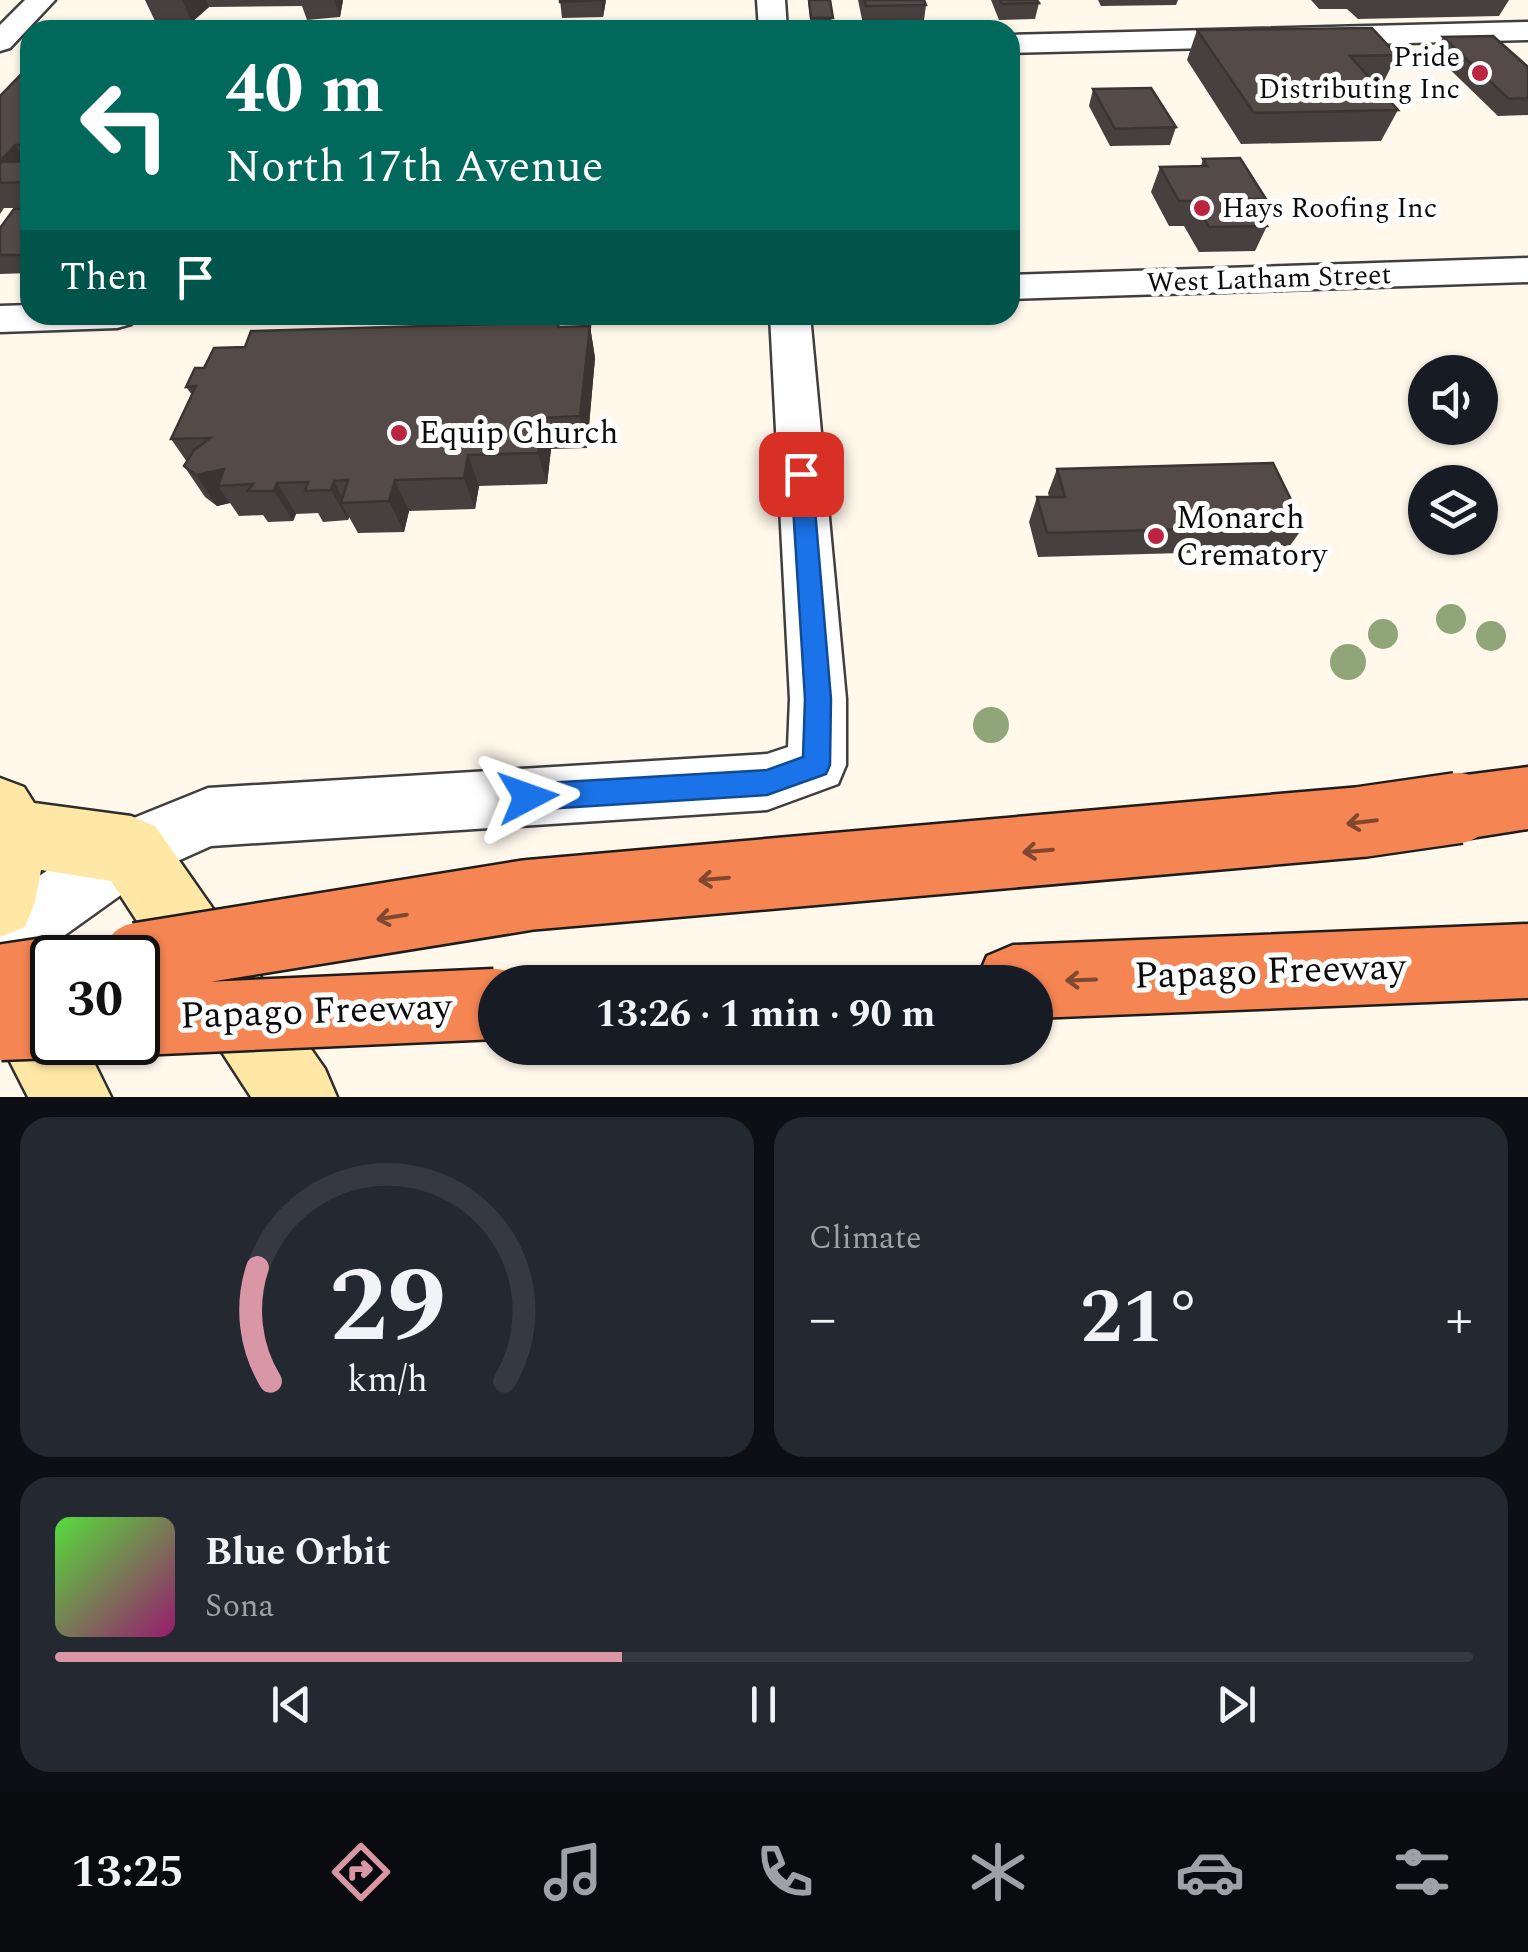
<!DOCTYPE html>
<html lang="en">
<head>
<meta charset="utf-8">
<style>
  body { margin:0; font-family:Spectral,serif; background:#242831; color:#f1f3f6; height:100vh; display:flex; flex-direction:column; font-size:38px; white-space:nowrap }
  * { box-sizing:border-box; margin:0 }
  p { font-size:32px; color:#9ea1a6 }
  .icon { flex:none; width:55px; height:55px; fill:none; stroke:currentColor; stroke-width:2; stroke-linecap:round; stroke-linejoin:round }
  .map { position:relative; height:1097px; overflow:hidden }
  .details { display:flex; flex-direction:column; gap:20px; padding:20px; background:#0d0f14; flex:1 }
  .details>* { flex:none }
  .top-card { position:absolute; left:20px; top:20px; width:1000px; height:305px; border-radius:30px; box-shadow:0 2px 8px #0004; background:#00695c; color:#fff; overflow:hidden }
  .fabs { position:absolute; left:1408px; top:355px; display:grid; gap:20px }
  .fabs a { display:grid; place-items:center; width:90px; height:90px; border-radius:50%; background:#171b24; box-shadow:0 2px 8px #0004; font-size:50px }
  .speed { position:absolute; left:30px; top:935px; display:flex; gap:20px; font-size:50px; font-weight:700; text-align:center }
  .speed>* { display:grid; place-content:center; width:130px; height:130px; border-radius:50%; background:#171b24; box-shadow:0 2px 8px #0004; line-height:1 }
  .speed .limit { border:5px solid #111; border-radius:15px; background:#fff; color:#111 }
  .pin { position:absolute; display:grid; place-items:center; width:85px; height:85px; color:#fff; margin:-42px; border-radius:20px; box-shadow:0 5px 15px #0006 }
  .me { position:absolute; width:110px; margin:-55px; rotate:86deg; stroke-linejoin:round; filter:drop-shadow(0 0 8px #0008) }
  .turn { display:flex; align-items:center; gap:35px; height:210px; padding:0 40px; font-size:45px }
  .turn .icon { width:130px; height:130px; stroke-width:2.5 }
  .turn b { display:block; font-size:70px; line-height:85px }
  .then { display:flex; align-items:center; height:95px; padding:0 40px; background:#0003; gap:20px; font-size:38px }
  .big { font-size:75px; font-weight:700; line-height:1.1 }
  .details .widget { flex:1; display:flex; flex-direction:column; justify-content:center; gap:15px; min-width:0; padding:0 35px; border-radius:30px; background:#242831 }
  .details .dial { align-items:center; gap:0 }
  .dial svg { height:260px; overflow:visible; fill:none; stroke:#363941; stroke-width:7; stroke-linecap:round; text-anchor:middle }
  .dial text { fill:#f1f3f6; stroke:none }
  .song { display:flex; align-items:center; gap:30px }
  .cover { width:120px; height:120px; border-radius:15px; background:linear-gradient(135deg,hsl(110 70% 55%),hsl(320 70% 35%)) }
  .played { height:10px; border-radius:5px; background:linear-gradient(90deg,#d996a5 40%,#363941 40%) }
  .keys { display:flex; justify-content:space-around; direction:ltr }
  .heat { display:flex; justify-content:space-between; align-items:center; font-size:55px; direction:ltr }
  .details .tiles { flex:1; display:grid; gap:20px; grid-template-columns:1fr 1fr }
  .widget:last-child { grid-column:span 2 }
  .trip { position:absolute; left:478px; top:965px; width:575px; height:100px; border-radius:50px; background:#171b24; box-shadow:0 2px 8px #0004; font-weight:700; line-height:100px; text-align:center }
  .menu { display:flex; height:160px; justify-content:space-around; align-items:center; background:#090b0e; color:#9ea1a6 }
  .menu .icon { width:70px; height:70px }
  .menu .on { color:#d996a5 }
  .menu b { font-size:45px; color:#f1f3f6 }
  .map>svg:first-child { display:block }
</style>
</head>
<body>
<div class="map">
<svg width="1528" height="1097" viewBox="0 0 1528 1097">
  <rect width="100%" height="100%" fill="#fff8eb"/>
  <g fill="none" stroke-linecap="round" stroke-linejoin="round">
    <!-- minor casing -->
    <g stroke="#3f3f3f" stroke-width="5">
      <path id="minor" d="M25,0H55L10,48L0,51V25Z
        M757,0H785L787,30H759Z
        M1528,22V40L1010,53V35Z
        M1528,258V282L1010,299V275Z
        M30,305V315H137L131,324L117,328L0,332V306Z
        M770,315H810L846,699V765L838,784L767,810L211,846L153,872L23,965L0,975V903L109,828L208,788L767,754L788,747L790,699Z"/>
    </g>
    <!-- secondary casing -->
    <g stroke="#2e2e2e" stroke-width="5">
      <path id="secondary" d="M0,778L24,787L34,803L131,816L155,826L325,1069L337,1097H251L111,881L41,870L35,902L25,927L0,937Z
        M16,957C63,977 52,998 52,1042H84L111,1097H28L0,1042V964Z"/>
    </g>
    <!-- motorway casing -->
    <g stroke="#1d1d1d" stroke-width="5">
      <path id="motorway" d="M1528,767V829L1458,840L1434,831L1425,808L1434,785L1458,776Z
        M1528,924V998L1035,1018V982H976L987,956L1013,945Z"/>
    </g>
    <!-- minor -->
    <use href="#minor" fill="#fff" fill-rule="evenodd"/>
    <!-- secondary -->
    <use href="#secondary" fill="#ffe8a6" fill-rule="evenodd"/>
    <!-- motorway -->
    <use href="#motorway" fill="#f58553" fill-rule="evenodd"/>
    <!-- motorway-bridge casing -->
    <g stroke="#1d1d1d" stroke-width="75" stroke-linecap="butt">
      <path id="motorway-bridge" d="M138,958L528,895L1361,822L1458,808
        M0,980L52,972
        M138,1020L495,1004
        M0,1025L52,1023"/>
    </g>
    <!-- motorway-bridge -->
    <use href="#motorway-bridge" stroke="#f58553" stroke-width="70"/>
  </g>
  <!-- trees -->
  <g fill="#90a679">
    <circle cx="1451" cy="619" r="15"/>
    <circle cx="1383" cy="634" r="15"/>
    <circle cx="1491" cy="636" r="15"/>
    <circle cx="1348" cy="662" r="18"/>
    <circle cx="991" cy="725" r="18"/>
  </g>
  <!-- wall -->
  <path fill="#48403e" d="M145,0H343L340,17L307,20L302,6L209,7L192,22L155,21Z
    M560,0H606L603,17L562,18Z
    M808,0H830L832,26H811Z
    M858,0H924L926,5L923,28L864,29Z
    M991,0H1037L1039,3L1035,19L999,20Z
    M1098,0H1178L1176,5L1101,6Z
    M1311,0H1509L1499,16L1358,19L1347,9H1319Z
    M1197,30L1397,55L1382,85H1376L1398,110L1381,141L1241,144L1187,60Z
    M1443,37L1528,67V115L1498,116L1434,54Z
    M30,65V208H4L0,214V96Z
    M1093,89L1176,127L1170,145L1110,146L1089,106Z
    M1203,159L1266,199L1260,214L1267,226L1255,251L1199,252L1184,226H1169L1151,192L1160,167L1201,166Z
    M30,209V273L0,274V228Z
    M590,326L595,358L587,448L551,449L547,484L479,486L475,509L409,511L404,532L358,533L349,517L348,520L323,522L318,513L296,514L293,521L268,522L263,515L239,516L230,503L217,506L205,497L184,466L187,462L171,439L192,395L186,387L204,368L560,327Z
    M1057,469L1304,526L1287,550L1038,557L1029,522L1037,497H1049L1048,493Z"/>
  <!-- shaded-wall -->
  <path fill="#3b3432" d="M182,0H206L209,7L192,22Z
    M334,0H343L340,17Z
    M602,0H606L603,17L601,1Z
    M30,138V154L24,145Z
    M15,145L30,167L0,162Z
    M590,326L595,358L587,448L580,416Z
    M543,418L551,449L547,484L538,453Z
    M468,455L479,486L475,509L464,478Z
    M224,469L218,486L230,503L217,506L196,475Z
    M395,480L409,511L404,532L389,501Z
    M334,481L345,503H341L349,517L348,520L331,490Z
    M277,483L296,514L293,521L274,491Z"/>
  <!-- building -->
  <path fill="#544b48" stroke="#3b3432" stroke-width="2.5" d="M560,0H602L560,2Z
    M809,0H830L833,18H811Z
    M864,0H924L926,5L866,6Z
    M1000,0H1037L1039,3L1002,4Z
    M1372,28L1397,55L1350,56L1398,110L1254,113L1197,30Z
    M1493,36L1528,67V98L1509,99L1443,37Z
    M30,65V138L24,145H15L0,162L30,161V182L0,183V96Z
    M1151,88L1176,127L1115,129L1093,89Z
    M1240,158L1266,199H1250L1267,226L1209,227L1194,201H1179L1160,167L1207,166L1203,159Z
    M14,209H30V250L27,255H0V228Z
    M559,322L558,327L590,326L580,416L543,418L538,453L468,455L464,478L395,480L389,501L341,503L348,480L334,481L331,490L305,491L308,482L277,483L274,491H248L253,484L218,486L224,469L196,475L184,466L194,450L210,438L171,439L196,386L186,387L195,368H204L214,348L245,347L251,331Z
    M1273,463L1304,526L1047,533L1037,497H1065L1057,469Z"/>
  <!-- one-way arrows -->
  <defs><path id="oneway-shaft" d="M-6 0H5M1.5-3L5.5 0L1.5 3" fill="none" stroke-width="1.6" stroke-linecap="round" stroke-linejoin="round" transform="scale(2.5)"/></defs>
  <g stroke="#804830">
    <use href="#oneway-shaft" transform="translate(1362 822) rotate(173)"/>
    <use href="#oneway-shaft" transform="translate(1038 851) rotate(175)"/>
    <use href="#oneway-shaft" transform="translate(714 879) rotate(175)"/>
    <use href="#oneway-shaft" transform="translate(392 917) rotate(171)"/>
    <use href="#oneway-shaft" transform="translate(1081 980) rotate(178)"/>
  </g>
  <!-- route -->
  <path fill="#1a73e8" stroke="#114b97" stroke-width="2.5" d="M801,466L812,474L831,699L830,765L826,774L767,795L528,810L518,806L514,797L518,788L528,784L767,770L803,757L805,699L791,474Z"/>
  <!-- markers -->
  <g fill="#bc2442" stroke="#fff" stroke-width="4">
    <circle cx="1480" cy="73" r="10"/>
    <circle cx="1202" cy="208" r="10"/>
    <circle cx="399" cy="433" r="10"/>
    <circle cx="1156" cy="536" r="10"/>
  </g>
  <g text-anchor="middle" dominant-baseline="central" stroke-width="10" stroke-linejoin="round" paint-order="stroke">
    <!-- far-poi labels -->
    <g font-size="28" fill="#0c0c0c" stroke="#fff" text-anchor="end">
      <text x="1460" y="57">Pride<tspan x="1460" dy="32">Distributing Inc</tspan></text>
      <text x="1222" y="208" text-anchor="start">Hays Roofing Inc</text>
    </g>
    <!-- far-street labels -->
    <g font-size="28" fill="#0c0c0c" stroke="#fff">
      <text transform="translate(1269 279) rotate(-2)">West Latham Street</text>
    </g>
    <!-- poi labels -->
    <g font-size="32" fill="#0c0c0c" stroke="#fff" text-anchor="start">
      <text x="419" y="433">Equip Church</text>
      <text x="1176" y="518">Monarch<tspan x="1176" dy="37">Crematory</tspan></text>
    </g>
    <!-- near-street labels -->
    <g font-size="38" fill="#0c0c0c" stroke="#fff">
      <text transform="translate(1270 972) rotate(-2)">Papago Freeway</text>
      <text transform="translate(316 1012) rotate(-2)">Papago Freeway</text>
    </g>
  </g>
</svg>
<div class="fabs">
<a><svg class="icon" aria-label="sound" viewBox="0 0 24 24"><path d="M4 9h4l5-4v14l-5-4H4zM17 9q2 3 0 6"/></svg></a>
<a><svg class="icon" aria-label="layers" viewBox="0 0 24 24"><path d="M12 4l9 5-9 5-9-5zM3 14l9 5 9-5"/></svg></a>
</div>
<div class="speed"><div class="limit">30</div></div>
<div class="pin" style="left:801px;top:474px;background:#d93025"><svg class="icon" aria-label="arrive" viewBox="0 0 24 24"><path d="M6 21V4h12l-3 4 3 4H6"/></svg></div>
<svg class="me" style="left:528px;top:797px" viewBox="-20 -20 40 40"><path d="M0-17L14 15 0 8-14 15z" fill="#1a73e8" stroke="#fff" stroke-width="4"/></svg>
<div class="trip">13:26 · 1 min · 90 m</div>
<div class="top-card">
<div class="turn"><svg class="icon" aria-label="left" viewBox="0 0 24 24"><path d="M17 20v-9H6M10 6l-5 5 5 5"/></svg><div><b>40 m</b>North 17th Avenue</div></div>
<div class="then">Then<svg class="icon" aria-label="arrive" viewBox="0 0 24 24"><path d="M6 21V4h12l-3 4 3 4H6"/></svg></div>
</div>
</div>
<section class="details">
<div class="tiles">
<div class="widget dial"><svg viewBox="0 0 100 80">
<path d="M14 69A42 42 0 1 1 86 69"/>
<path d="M14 69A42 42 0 0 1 10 34" stroke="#d996a5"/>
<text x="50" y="56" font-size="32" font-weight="700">29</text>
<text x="50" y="72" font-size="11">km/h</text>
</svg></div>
<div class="widget"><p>Climate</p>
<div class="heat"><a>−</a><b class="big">21°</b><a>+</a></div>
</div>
<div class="widget">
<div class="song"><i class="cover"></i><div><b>Blue Orbit</b><p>Sona</p></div></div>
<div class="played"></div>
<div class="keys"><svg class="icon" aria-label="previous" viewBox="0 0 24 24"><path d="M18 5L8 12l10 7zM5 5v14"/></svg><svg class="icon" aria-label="pause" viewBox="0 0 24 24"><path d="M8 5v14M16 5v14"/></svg><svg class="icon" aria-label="next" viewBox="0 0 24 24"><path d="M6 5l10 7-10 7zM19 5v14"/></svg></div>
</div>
</div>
</section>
<nav class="menu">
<b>13:25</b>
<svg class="icon on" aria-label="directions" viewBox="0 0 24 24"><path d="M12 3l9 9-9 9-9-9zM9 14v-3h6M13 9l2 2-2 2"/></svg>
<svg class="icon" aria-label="music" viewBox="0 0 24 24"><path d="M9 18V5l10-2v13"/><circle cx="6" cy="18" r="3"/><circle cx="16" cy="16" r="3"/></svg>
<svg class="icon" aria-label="phone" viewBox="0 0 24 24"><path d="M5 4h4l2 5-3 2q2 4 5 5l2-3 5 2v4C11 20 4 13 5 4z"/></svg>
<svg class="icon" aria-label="climate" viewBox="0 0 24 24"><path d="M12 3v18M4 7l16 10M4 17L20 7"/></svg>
<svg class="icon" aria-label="car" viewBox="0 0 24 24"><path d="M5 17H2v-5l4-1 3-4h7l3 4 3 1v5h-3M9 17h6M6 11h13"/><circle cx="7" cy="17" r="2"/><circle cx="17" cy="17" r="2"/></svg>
<svg class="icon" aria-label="filters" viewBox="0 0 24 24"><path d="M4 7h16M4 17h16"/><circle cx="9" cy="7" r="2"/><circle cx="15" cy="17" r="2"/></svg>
</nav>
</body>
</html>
